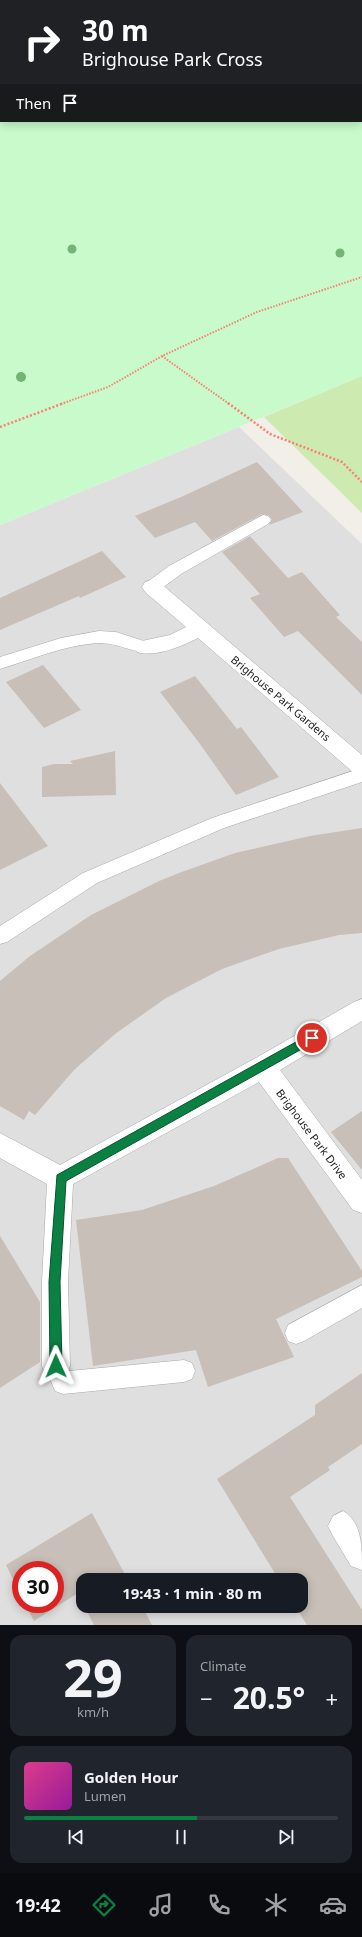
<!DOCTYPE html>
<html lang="en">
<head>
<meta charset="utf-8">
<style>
  body { margin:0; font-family:"Noto Sans",sans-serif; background:#20242c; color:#f1f3f6; height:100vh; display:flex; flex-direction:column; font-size:15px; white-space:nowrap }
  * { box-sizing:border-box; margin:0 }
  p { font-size:13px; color:#9ea1a6 }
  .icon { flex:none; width:22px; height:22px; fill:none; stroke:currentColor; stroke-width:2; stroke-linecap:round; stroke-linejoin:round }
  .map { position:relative; height:1625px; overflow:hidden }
  .details { display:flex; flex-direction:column; gap:10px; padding:10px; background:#0d0f14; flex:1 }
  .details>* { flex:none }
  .top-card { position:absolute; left:0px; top:0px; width:362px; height:122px; box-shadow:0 2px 10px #0003; background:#202124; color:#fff; overflow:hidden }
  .speed { position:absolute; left:12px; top:1561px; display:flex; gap:8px; font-size:20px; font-weight:700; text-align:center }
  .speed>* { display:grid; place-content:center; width:52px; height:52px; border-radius:50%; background:#171b24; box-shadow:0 2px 10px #0003; line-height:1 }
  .speed .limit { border:6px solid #d22; background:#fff; color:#111 }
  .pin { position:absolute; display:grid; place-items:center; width:34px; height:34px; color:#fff; margin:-17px; border:2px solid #fff; border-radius:50%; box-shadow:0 1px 4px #0007 }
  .me { position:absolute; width:44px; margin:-22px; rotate:359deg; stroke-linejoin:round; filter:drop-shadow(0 0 3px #0008) }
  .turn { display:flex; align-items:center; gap:14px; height:84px; padding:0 16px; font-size:18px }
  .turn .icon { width:52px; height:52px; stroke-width:2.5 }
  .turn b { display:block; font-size:28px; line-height:34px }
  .then { display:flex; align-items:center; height:38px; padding:0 16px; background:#0003; gap:8px; font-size:15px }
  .big { font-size:30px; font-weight:700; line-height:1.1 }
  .details .tile { flex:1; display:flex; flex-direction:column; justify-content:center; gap:6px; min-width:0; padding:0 14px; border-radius:12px; background:#20242c }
  .details .dial { align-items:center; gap:0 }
  .dial b { font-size:52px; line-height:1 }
  .song { display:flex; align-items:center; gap:12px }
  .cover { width:48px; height:48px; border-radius:6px; background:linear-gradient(135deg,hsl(330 70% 55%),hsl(300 70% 35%)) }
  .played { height:4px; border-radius:2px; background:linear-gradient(90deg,#0b8043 55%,#363941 55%) }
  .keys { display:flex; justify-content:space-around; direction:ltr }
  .heat { display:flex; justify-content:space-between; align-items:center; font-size:22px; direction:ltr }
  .details .tiles { flex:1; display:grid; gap:10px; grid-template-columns:1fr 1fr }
  .tile:last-child { grid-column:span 2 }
  .trip { position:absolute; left:76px; top:1573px; width:232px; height:40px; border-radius:12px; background:#171b24; box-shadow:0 2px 10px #0003; font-weight:700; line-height:40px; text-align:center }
  .tabs { display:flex; height:64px; justify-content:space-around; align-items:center; background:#090b0e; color:#9ea1a6 }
  .tabs .icon { width:28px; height:28px }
  .tabs .on { color:#0b8043 }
  .tabs b { font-size:18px; color:#f1f3f6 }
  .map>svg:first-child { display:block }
</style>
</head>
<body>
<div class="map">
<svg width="362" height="1625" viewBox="0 0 362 1625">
  <rect width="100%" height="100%" fill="#f2efe9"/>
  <!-- residential -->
  <path fill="#e0dfdf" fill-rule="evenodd" d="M239,427L362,544V1625H0V525ZM21,1570H55V1604H21ZM83,1580H301V1606H83Z"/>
  <!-- farmland -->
  <path fill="#eef0d5" d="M48,0H362V28L361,1Z"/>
  <!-- grass -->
  <path fill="#cdebb0" d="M362,376V513L264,417Z"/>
  <!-- park -->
  <path fill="#c8facc" d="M0,0L37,1H1V121H361L362,31V376L0,525Z"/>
  <!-- building -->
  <path fill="#c7bfb8" d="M257,462L303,512L269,525L272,519L268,515L262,514L212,541L195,522L155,538L135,516L181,497Z
    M250,536L288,578L302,572L340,615L336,617L362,642V695L298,631L284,637L250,598L260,594L222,552Z
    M102,551L126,577L80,598L79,596L0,630V598Z
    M43,665L81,710L44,728L6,682Z
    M195,676L237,729L241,727L279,777L236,795L200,744L160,692Z
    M115,751L116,795L42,797V767L54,764H73L70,761Z
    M0,783L48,846L0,870Z
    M362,828V933L339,935L279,949L222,969L166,998L115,1034L74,1070L35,1115L29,1111L24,1120L0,1106V981L30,956L91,915L159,881L179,873L235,853L310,836Z
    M362,1111V1170L331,1132Z
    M278,1158H288L362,1271V1277L276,1319L294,1357L208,1387L196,1350L93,1366L76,1220L142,1210L214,1186Z
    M0,1236L40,1302V1362L0,1388Z
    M362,1373V1444L328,1467L330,1470L290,1497L362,1610V1625H307L295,1606H301V1580H279L217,1479L315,1415V1405Z
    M92,1513L128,1580H83V1604L78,1593L34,1621L25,1604H55V1570H21V1595L6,1565Z
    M84,1606H142L152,1625H94Z"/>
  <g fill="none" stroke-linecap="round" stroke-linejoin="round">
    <!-- lane casing -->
    <g stroke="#a9a9a9" stroke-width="1">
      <path id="lane" d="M263,515L268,516L271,520L268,524L181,574L158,591L152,593L146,591L144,587L146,583L169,566Z
        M99,631L116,632L150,643L152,647L150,651C137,655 116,642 99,643C64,645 33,659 0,669V657L61,638Z
        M362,768V782L224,828L97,883L7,942L0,944V926L83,873L212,818Z
        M362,1285V1308L304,1341L296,1344L288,1341L285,1333L288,1325Z
        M56,1355L64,1358L69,1371L184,1360L192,1363L195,1371L192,1379L184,1382L63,1394L55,1391L45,1366L48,1358Z"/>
    </g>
    <!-- street casing -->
    <g stroke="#a9a9a9" stroke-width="1">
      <path id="street" d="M152,580L159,582L362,755V775L354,773L198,638C182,646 155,658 137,652L134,647L137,642L170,635L186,627L145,592L142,587L145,582Z
        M362,999V1021L280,1070L362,1180V1213L353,1210L259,1082L73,1184L68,1282L70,1366L66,1376L56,1380L46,1376L42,1366V1282L47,1184L0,1158V1133L60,1165L254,1059L354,1002Z
        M343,1511C362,1522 362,1546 362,1570L351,1566L333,1536L328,1526L333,1516Z"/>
    </g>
    <!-- path-far1 -->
    <path stroke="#fa8072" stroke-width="2" stroke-dasharray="1.5 1.5" stroke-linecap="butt" d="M162,356L229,404
      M61,404L108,387L162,356L257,312L362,277"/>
    <!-- path -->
    <path stroke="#fa8072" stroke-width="2.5" stroke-dasharray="2 2" stroke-linecap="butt" d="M228,403L270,434L342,462L362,482
      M0,427L64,403"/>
    <!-- lane -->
    <use href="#lane" fill="#fff" fill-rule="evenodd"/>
    <!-- street -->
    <use href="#street" fill="#fff" fill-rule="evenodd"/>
  </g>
  <!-- trees -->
  <g fill="#74b475">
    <circle cx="72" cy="249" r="4.5"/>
    <circle cx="340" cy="253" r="4.5"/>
    <circle cx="21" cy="377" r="5"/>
  </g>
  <!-- route -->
  <path fill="#0b8043" stroke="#07532c" d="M312,1033L316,1035L317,1038L316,1041L66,1181L60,1282L62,1366L60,1370L56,1372L52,1370L50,1366L49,1282L57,1175Z"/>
  <g text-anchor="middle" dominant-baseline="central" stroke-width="3.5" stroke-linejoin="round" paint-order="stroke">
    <!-- street labels -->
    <g font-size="11" fill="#222" stroke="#fff">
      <text transform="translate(281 698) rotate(40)">Brighouse Park Gardens</text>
      <text transform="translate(312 1134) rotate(53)">Brighouse Park Drive</text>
    </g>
  </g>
</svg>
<div class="speed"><div class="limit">30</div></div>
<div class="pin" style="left:312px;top:1038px;background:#d93025"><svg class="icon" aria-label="arrive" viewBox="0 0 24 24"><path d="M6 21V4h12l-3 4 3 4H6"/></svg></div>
<svg class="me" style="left:56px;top:1366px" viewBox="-20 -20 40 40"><path d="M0-17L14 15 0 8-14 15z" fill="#0b8043" stroke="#fff" stroke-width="4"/></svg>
<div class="trip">19:43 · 1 min · 80 m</div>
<div class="top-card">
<div class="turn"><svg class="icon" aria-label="right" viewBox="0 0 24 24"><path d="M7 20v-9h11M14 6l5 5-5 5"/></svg><div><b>30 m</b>Brighouse Park Cross</div></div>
<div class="then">Then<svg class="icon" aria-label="arrive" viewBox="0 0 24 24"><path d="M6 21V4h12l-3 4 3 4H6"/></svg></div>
</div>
</div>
<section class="details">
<div class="tiles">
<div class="tile dial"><b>29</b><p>km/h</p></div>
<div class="tile"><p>Climate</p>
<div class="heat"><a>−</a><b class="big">20.5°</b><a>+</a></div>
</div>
<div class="tile">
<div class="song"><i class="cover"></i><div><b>Golden Hour</b><p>Lumen</p></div></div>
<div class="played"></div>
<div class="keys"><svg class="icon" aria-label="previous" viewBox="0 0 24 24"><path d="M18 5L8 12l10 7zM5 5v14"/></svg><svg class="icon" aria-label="pause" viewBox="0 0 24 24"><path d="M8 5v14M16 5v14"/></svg><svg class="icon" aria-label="next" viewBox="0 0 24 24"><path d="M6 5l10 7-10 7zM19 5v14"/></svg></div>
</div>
</div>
</section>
<nav class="tabs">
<b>19:42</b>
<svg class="icon on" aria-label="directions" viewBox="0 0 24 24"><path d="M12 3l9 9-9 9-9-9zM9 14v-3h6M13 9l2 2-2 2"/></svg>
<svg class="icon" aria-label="music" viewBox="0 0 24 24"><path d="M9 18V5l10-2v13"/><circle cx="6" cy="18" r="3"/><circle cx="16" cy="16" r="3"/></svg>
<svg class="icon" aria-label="phone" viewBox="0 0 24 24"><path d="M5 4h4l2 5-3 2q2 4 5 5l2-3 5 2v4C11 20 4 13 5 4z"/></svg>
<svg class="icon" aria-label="climate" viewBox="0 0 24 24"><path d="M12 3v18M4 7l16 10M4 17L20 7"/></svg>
<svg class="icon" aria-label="car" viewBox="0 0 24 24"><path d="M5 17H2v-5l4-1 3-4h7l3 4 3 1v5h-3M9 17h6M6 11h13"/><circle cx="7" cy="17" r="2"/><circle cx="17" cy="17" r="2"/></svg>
</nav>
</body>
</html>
